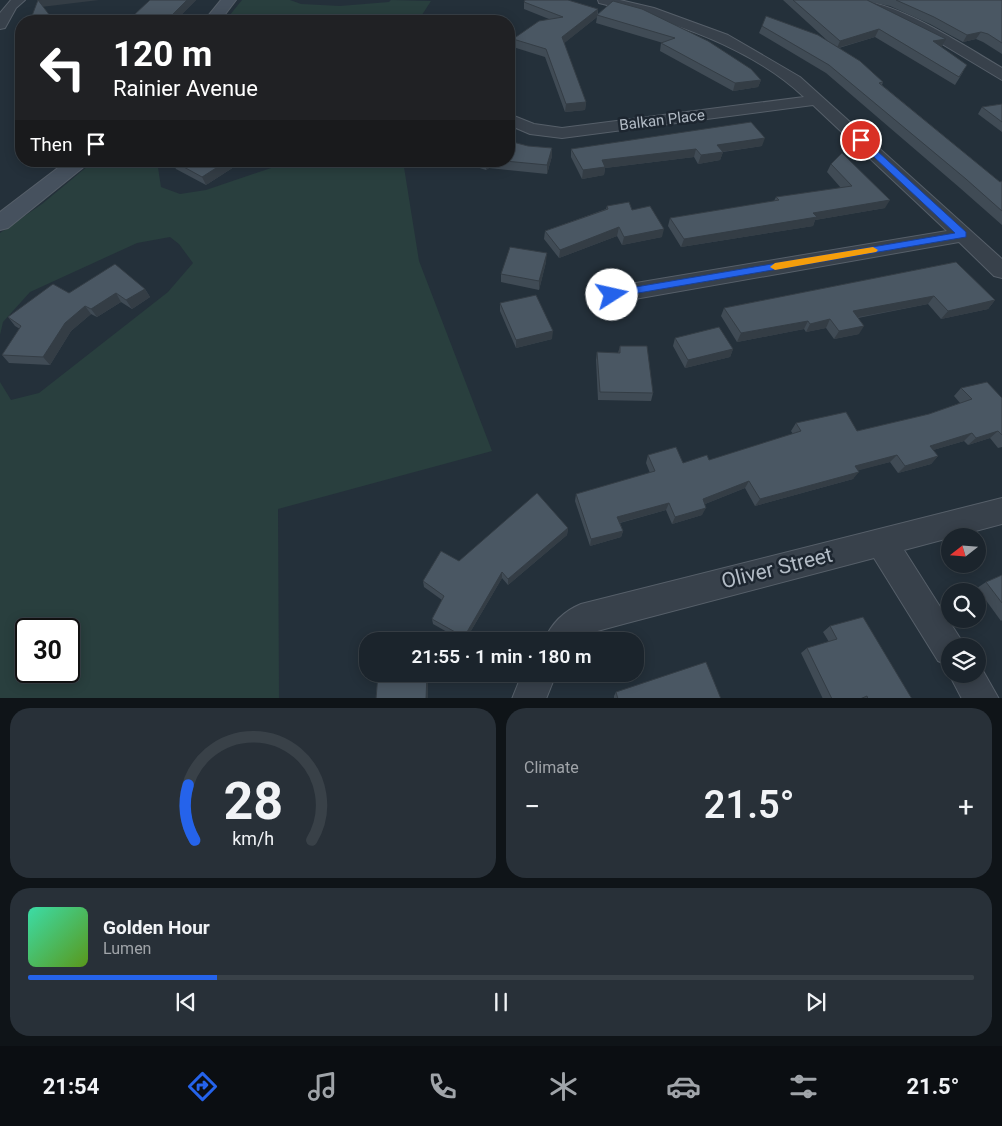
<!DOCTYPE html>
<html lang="en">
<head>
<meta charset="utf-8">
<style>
  body { margin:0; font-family:Roboto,sans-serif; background:#283038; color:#f1f3f6; height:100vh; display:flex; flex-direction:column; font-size:19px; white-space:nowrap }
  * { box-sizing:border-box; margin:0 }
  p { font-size:16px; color:#a0a4a9 }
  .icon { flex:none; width:28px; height:28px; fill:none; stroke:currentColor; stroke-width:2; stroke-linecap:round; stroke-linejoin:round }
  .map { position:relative; height:698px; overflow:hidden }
  .details { display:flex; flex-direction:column; gap:10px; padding:10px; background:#0f1418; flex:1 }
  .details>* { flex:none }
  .top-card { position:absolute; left:15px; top:15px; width:500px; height:152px; border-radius:20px; box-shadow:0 2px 12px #0003,0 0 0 1px #394148; background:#202124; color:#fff; overflow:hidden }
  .needle { width:32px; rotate:253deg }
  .buttons { position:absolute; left:941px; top:528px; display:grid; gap:10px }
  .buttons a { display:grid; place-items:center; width:45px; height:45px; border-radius:50%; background:#1b242c; box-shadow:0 2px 12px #0003,0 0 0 1px #394148; font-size:25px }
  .speed { position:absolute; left:15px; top:618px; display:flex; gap:10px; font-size:25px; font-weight:700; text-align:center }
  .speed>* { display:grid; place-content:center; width:65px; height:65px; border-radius:50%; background:#1b242c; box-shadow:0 2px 12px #0003,0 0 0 1px #394148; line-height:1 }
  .speed .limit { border:2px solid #111; border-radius:8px; background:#fff; color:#111 }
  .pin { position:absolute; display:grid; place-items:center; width:42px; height:42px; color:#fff; margin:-21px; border:2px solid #fff; border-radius:50%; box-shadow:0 1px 5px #0007 }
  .me { position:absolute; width:55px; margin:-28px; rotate:80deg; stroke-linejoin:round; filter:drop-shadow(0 0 4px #0008) }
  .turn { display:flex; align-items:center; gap:18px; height:105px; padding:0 15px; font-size:22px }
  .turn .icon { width:65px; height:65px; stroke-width:2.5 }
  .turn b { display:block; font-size:35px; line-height:42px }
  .then { display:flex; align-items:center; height:48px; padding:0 15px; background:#0003; gap:10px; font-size:19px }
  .big { font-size:38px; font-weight:600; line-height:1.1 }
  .details .tile { flex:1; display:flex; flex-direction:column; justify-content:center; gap:8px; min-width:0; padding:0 18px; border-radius:20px; background:#283038 }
  .details .dial { align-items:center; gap:0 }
  .dial svg { height:130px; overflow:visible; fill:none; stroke:#394148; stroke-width:7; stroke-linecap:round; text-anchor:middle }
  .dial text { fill:#f1f3f6; stroke:none }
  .song { display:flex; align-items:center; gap:15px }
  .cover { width:60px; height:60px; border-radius:8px; background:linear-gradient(135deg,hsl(160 70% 55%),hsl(90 70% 35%)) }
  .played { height:5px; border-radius:2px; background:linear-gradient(90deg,#2563eb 20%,#394148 20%) }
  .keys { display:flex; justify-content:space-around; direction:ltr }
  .heat { display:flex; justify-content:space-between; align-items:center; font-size:28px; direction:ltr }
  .details .tiles { flex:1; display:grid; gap:10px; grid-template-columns:1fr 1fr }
  .tile:last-child { grid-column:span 2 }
  .trip { position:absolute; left:359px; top:632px; width:285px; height:50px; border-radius:20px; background:#1b242c; box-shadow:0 2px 12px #0003,0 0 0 1px #394148; font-weight:600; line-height:50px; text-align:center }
  .tab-bar { display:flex; height:80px; justify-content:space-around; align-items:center; background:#0b0e12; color:#a0a4a9 }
  .tab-bar .icon { width:35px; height:35px }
  .tab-bar .current { color:#2563eb }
  .tab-bar b { font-size:22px; color:#f1f3f6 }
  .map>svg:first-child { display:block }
</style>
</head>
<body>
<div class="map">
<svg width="1002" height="699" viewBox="0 0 1002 699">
  <rect width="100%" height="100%" fill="#24303a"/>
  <!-- green -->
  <path fill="#293f3e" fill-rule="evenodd" d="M242,0H290L301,4L340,6L389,2L391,0L431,1L418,21H225Z
    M94,161H157L161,187L180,194L206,190L280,165L282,161H403L419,261L492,451L278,509L279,698H0V382L11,400L39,393L168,292L193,263L179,244L170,237L137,243L30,292L3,322L0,335V233L42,204ZM26,629H69V671H26Z"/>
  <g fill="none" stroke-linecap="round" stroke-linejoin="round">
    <!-- street casing -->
    <g stroke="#565f69" stroke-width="2">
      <path id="street" d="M11,0H25L16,8L5,28L0,29V13Z
        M598,0H620L654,8L728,35L800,77L1002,259V278L994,276L959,242L612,303L604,301L601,295L604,289L612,287L947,231L813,105L562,138L530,134L509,125V114L534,124L562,128L804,97C751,47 669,20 599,3Z
        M853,0C895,0 965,46 1002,68V80L932,38Z
        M1002,498V524L904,550L965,646H950V666L938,661L874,558L627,623L590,633L583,641H544C551,624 564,611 581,604Z
        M978,662L999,699H962L949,674L950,672V674H978Z
        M522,674H556L546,699H512Z"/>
    </g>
    <!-- secondary casing -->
    <g stroke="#565f69" stroke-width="2">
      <path id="secondary" d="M221,0H236L220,21H204Z
        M67,161H91L8,228L0,230V212Z"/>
    </g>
    <!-- street -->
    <use href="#street" fill="#38414b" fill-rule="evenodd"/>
    <!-- secondary -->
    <use href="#secondary" fill="#46515e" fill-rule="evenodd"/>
  </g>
  <!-- wall -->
  <path fill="#404b55" d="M150,0H196L175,21H137L134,15Z
    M783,0H1002V54L983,42L976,39L963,42L930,24L890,6L870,2L942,46L941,47L963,72L955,85L875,37L839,48L883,82L882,85L1000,182L1002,181V225L960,188L826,73L759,33L762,26L830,43Z
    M613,1L761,80L758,87L733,91L660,51L661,43H663L596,23L597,17L564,43L586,102L585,110L565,112L545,57L513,47V39L549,19L524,9V2L598,9V14Z
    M21,53V64H19L16,58Z
    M1002,104V132L978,114L982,107Z
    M528,146L552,148V156L547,174L489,168L486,170L467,164L466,161H509Z
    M762,146L723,152L720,160L698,164L694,157L605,168L604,175L582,179L571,157V149Z
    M172,161H235L237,165L206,185L176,169Z
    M831,164L885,208L815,220L813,226L681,247L668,226L670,218L774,201L776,197L841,188L827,172Z
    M607,206L632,210L662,237L622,245L617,236L559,258L544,239L545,231L606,209Z
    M546,262L539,290L501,282V274Z
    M956,262L995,300L988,309L941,319L928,304L858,318L859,334L834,339L826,328L806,332L804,329L737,342L721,316L724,308Z
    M145,289L150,297L132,309L121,302L97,317L91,314L71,331L50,365L9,363L2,355L20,329L15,326L8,317L69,293Z
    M500,303L552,339L516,348L500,311Z
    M675,338L733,349L730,357L685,368L673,346Z
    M620,346L653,393L651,401L598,400L596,360L597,352L618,353Z
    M961,388L1002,398V447L998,448L990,438L968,445L964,441L933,450L938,456L931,464L898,473L890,462L858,470L853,479L755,506L745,488L705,504L702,515L672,524L666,510L620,523L623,531L621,537L590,546L575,501L576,494L650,473L646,463L648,455L683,463L709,460L793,434L791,431L796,423L857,431L929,414L960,403L954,396Z
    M568,528L567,535L508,585L502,578L465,641H463L433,624L432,619L442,600L424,587L423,581L459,561Z
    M1002,575V620L1001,621L977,588L986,582Z
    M830,626L912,699H823L801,653L807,648L829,642L823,632Z
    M616,692L721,699H614V696Z"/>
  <!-- shaded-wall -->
  <path fill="#343d45" d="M38,0H99L41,7Z
    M187,0H196L175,21H173L171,16Z
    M598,9L597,17L562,45V37Z
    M879,29L875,37L837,48L840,41Z
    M981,32L976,39L963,42L967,35Z
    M946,39L942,46L930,49L933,41Z
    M761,80L758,87L733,91L735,83Z
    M586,102L585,110L565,112L566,104Z
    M765,138L762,146L714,153L717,145Z
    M552,148V156L547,174V165Z
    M696,149L694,157L605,168L604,175L582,179L583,170L602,160Z
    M723,152L720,160L698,164L701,155Z
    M227,161H235L237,165L206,185L202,177Z
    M487,161H489V168L486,170V162Z
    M890,200L885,208L815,220L813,226L681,247L684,239L813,213Z
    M619,227L617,236L559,258L560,250Z
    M664,229L662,237L622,245L624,237Z
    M547,253L546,262L539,290V281Z
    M145,289L150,297L132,309L126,300Z
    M116,293L121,302L97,317L91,309Z
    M934,296L928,304L848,319L853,311Z
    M995,300L988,309L941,319L948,311Z
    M85,306L91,314L71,331L50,365L43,357L65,323Z
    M830,319L826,328L806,332L810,324Z
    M808,321L804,329L737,342L741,333Z
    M864,326L859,334L834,339L839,331Z
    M553,331L552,339L516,348V340Z
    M733,349L730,357L685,368L688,360Z
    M998,431L990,438L968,445L976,438Z
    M972,433L964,441L923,453L930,446Z
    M897,455L890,462L849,473L855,466Z
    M938,456L931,464L898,473L905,466Z
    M859,472L853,479L755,506L760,499Z
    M749,481L745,488L700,506L703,499Z
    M669,503L666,510L615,524L617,517Z
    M706,508L702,515L672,524L675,517Z
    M568,528L567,535L508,585V579Z
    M623,531L621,537L590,546L591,539Z
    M502,572V578L465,641L464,637Z
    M427,674H428V699H426Z"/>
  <!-- building -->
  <path fill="#4a5763" stroke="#343d45" d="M38,0H42H38L54,21H30Z
    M150,0H187L171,16L134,15Z
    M525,0H568L598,9L562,37L586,102L566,104L546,49L513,39L539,21L563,17L524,2Z
    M793,0H867L946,39L933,41L967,65L959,77L879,29L840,41Z
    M896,0H1002V43L988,34L981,32L967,35L934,17Z
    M613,1L642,9L708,41L751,69L761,80L735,83L661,43L675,38L597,15Z
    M766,16L818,35L860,61L883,82L879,83L1000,182L1002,181V211L966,179L829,65L762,26Z
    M21,53V58H16Z
    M1002,104V122L982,107Z
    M751,122L765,138L717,145L723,152L701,155L696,149L602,160L605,167L583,170L571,149Z
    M509,141L528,146L552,148L547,165L505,161H509Z
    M842,153L890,200L813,213L817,217L684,239L670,218L779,200L776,197L852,186L831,164Z
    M173,161H227L202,177Z
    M629,202L632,210L650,206L664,229L624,237L619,227L560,250L545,231L608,209L607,206Z
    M510,247L547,253L539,281L501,274Z
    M956,262L995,300L948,311L934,296L853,311L864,326L839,331L830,319L810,324L808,321L741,333L724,308Z
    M115,264L145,289L126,300L116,293L91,309L85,306L65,323L43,357L2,355L21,326L8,317L53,284L69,293Z
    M536,295L553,331L516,340L500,303Z
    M719,327L733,349L688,360L675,338Z
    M620,346H647L653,393L600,392L597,352L620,353Z
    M987,382L1002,398V435L998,431L976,438L972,433L930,446L938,456L905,466L897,455L855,466L859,472L760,499L749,481L703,499L706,508L675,517L669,503L617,517L623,531L591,539L576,494L655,471L648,455L676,447L683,463L707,455L709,460L801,431L796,423L846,412L857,431L929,414L972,399L961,388Z
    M537,493L568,528L508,579L502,572L464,637L432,619L444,596L423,581L441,551L459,561Z
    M1002,575V603L986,582Z
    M863,617L912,699H868L867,696L860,699H832L807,648L837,639L830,626Z
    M706,662L721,699H618L616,692Z
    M378,674H427L426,699H376Z"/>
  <!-- route -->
  <path fill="#2563eb" stroke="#184099" d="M858,139H864L966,232V237L609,298V292L612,291L955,233L858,142Z"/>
  <!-- slow -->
  <path fill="#f59e0b" d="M873,247L878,250L876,252L775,270L770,267L775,263Z"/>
  <g text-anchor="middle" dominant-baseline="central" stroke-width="5" stroke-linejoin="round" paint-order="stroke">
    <!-- far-street labels -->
    <g font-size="15" fill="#b3bcc6" stroke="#1d2630">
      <text transform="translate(662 120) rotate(-7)">Balkan Place</text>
    </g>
    <!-- near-street labels -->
    <g font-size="21" fill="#b3bcc6" stroke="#1d2630">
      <text transform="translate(777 568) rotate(-14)">Oliver Street</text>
    </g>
  </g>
</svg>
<div class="buttons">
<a><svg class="needle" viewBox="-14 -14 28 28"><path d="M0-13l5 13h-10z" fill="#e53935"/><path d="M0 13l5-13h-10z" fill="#a0a4a9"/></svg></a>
<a><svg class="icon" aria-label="search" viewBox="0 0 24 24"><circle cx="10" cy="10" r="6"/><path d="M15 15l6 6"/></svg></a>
<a><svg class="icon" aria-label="layers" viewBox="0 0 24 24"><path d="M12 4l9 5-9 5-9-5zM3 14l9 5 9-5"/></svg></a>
</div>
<div class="speed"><div class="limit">30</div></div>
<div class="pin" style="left:861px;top:140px;background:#d93025"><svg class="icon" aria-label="arrive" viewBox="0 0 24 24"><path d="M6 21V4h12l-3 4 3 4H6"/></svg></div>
<svg class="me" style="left:612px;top:295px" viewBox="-20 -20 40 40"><circle r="19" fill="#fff"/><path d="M0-13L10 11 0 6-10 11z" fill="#2563eb"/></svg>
<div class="trip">21:55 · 1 min · 180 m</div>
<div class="top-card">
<div class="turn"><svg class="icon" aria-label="left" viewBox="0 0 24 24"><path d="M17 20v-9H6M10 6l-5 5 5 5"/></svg><div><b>120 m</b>Rainier Avenue</div></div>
<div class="then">Then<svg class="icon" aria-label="arrive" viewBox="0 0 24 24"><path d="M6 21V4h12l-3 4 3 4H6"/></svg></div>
</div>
</div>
<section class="details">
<div class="tiles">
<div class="tile dial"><svg viewBox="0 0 100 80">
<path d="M14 69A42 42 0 1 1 86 69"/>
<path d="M14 69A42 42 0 0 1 10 35" stroke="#2563eb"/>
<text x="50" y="56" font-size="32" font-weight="700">28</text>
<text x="50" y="72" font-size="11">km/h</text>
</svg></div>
<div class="tile"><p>Climate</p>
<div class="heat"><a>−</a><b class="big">21.5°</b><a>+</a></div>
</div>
<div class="tile">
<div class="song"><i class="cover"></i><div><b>Golden Hour</b><p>Lumen</p></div></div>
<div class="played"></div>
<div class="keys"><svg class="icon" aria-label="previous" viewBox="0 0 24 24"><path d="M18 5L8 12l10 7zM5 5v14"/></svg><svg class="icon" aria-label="pause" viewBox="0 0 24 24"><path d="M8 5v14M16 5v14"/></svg><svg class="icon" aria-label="next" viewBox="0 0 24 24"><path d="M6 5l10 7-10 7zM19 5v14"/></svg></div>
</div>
</div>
</section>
<nav class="tab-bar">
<b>21:54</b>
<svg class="icon current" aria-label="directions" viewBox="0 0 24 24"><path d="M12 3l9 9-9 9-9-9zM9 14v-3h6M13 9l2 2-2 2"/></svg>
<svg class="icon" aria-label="music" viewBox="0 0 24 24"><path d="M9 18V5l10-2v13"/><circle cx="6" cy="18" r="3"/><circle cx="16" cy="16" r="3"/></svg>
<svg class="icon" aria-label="phone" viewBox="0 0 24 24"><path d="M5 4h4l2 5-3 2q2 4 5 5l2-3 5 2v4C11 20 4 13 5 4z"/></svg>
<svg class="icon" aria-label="climate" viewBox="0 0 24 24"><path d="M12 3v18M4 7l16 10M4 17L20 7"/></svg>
<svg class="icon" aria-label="car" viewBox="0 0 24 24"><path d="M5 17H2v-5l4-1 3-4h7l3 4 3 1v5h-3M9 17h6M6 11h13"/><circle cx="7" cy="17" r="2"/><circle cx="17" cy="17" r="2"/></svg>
<svg class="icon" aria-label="filters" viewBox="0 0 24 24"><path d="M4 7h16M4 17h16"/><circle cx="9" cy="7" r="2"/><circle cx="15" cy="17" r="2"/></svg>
<b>21.5°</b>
</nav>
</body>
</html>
